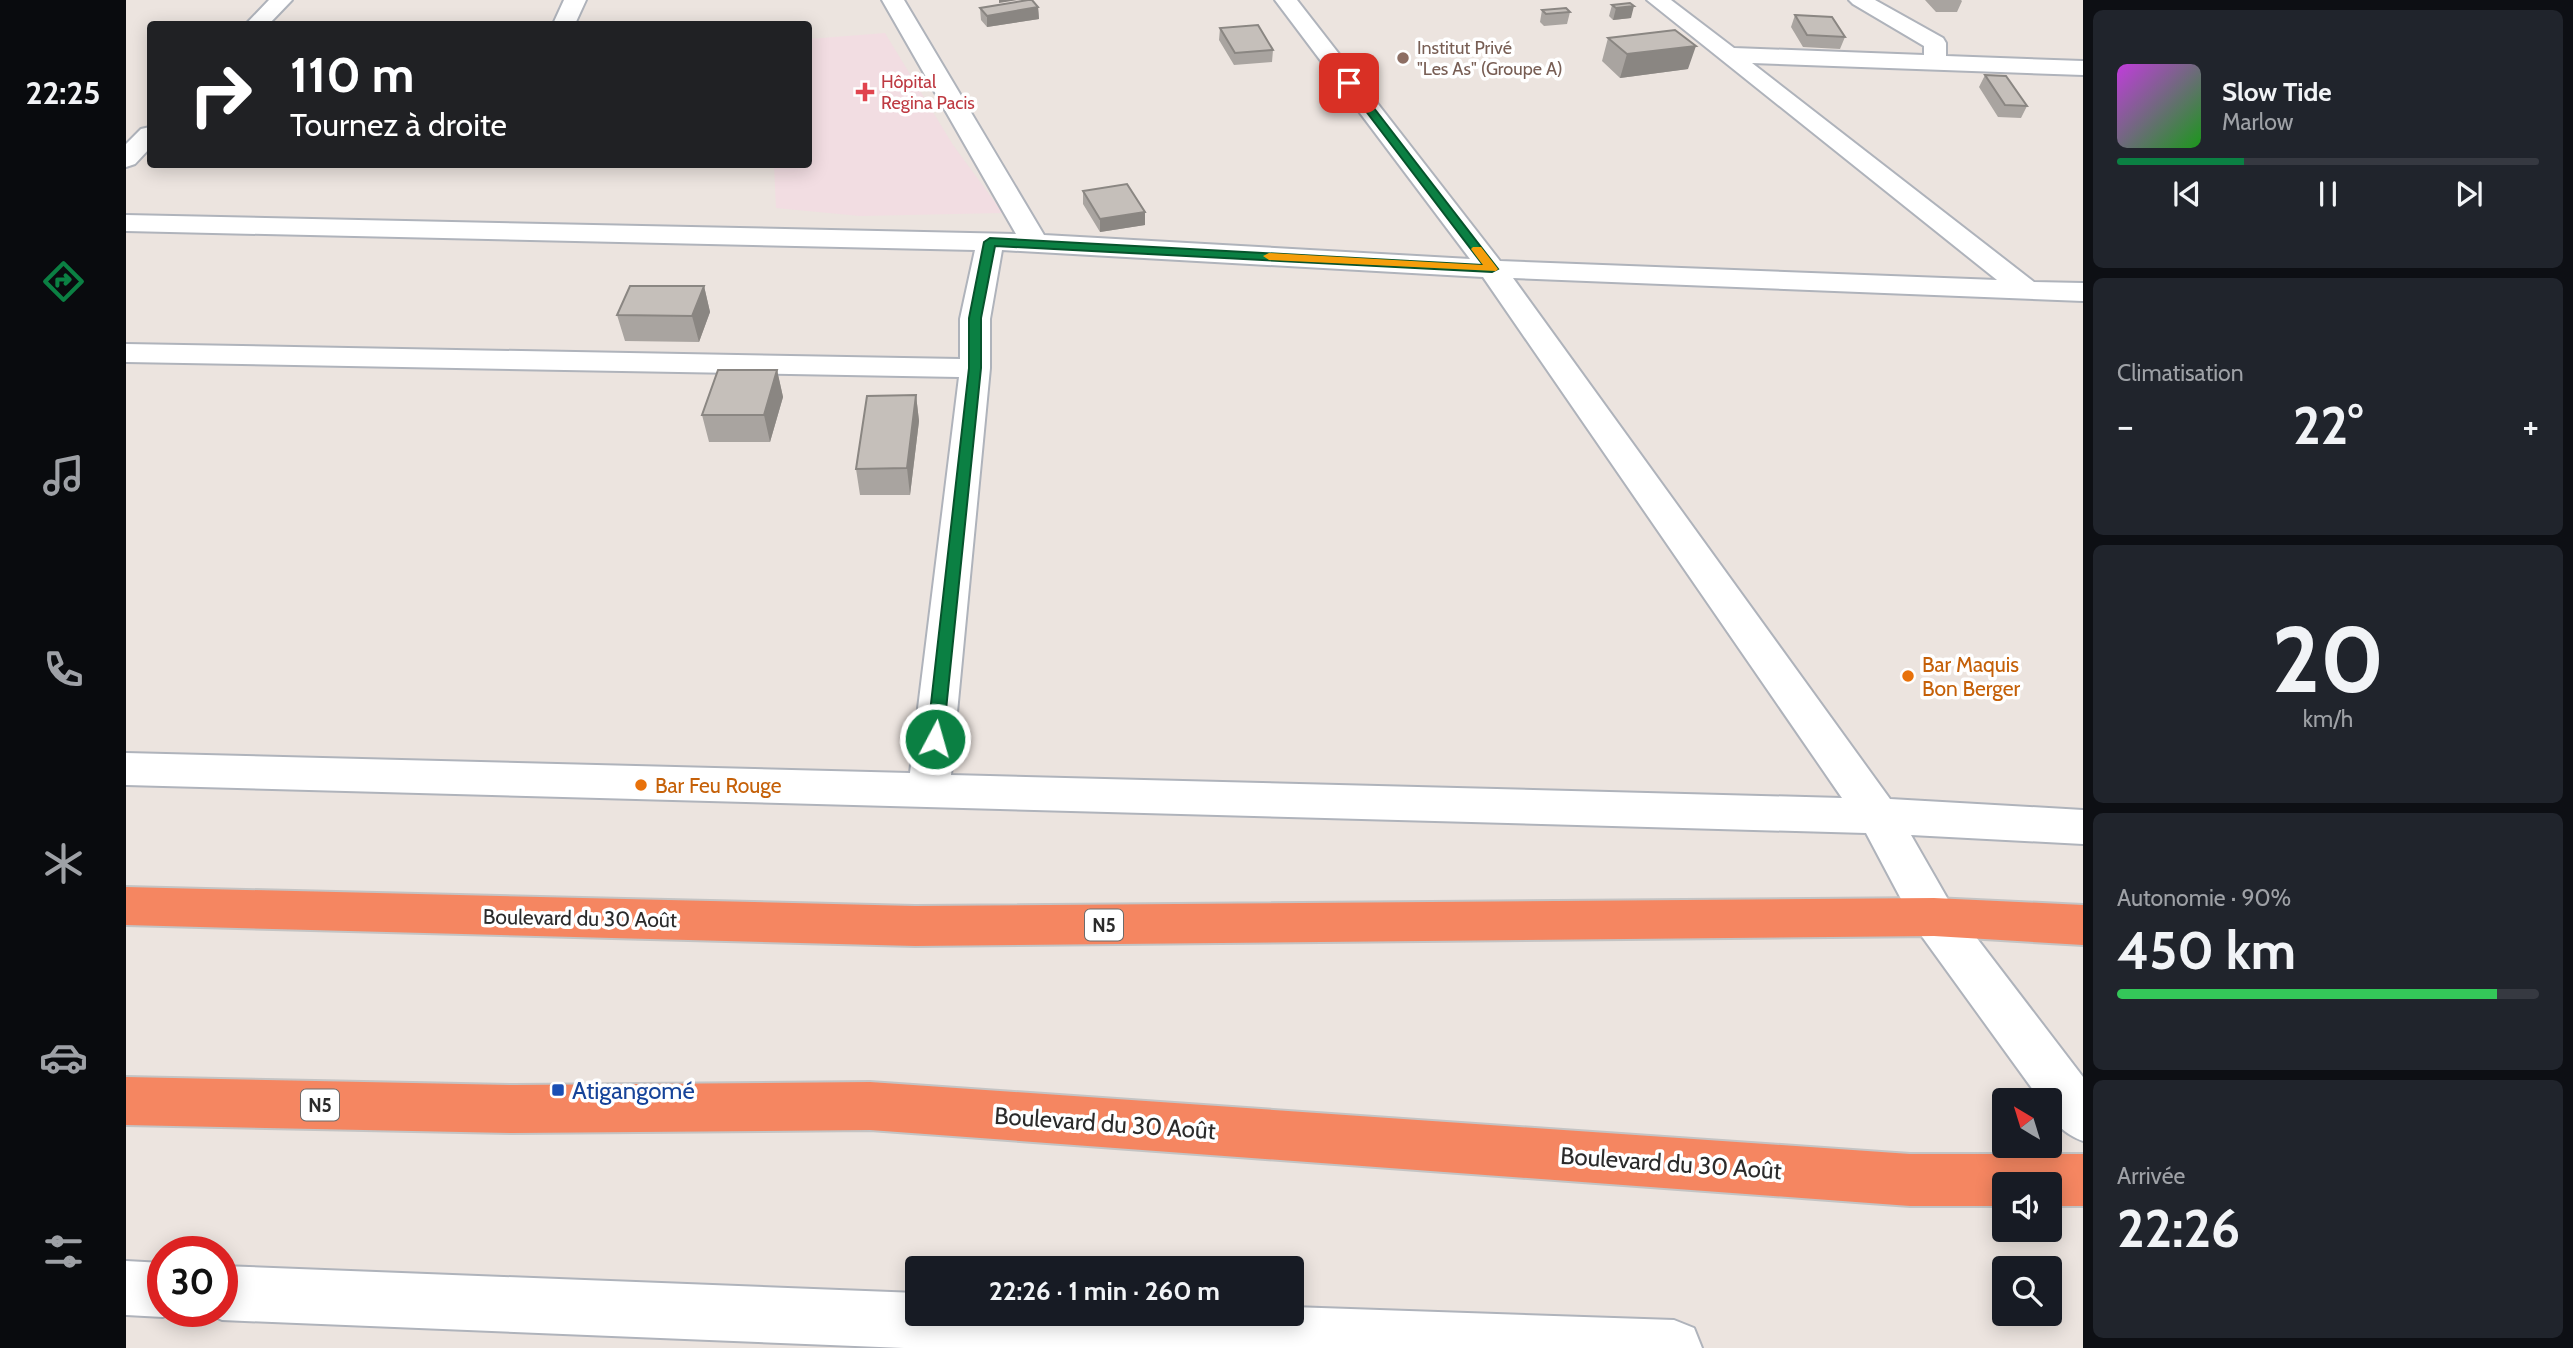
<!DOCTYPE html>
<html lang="fr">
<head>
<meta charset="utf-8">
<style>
  body { margin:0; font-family:Cabin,sans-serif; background:#20242c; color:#f1f3f6; height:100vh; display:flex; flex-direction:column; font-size:26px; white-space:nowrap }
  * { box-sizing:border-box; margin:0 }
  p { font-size:23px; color:#9ea1a6 }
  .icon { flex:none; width:38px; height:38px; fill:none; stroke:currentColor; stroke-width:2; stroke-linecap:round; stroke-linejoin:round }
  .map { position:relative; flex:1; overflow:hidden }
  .panel { display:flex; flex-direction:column; gap:10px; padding:10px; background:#0d0f14; width:490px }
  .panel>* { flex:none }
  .banner { position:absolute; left:21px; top:21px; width:665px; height:147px; border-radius:7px; box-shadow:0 4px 18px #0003; background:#202124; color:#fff; overflow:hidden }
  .needle { width:46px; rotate:322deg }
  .tools { position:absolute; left:1866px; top:1088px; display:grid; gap:14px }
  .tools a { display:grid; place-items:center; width:70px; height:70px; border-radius:7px; background:#171b24; box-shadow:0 4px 18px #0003; font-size:35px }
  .speed { position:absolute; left:21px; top:1236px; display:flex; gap:14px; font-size:35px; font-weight:700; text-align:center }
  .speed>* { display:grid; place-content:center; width:91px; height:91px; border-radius:50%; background:#171b24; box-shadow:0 4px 18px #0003; line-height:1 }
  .speed .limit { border:10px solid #d22; background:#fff; color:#111 }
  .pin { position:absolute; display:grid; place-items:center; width:60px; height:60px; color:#fff; margin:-30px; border-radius:14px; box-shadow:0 4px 10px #0006 }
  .me { position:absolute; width:77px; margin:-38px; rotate:6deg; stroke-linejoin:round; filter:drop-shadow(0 0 5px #0008) }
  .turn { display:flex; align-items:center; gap:24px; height:147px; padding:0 28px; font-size:32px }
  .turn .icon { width:91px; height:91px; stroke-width:2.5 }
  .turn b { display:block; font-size:49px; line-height:60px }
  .big { font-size:52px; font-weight:700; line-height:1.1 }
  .panel .card { flex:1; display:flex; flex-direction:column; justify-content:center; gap:10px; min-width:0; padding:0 24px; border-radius:10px; background:#20242c }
  .panel .dial { align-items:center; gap:0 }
  .dial b { font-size:91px; line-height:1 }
  .song { display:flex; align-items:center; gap:21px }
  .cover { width:84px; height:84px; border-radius:10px; background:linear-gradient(135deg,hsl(290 70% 55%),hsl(120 70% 35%)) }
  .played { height:7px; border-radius:4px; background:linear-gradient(90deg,#0b8043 30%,#363941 30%) }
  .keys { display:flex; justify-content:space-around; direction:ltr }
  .heat { display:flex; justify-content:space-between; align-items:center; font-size:38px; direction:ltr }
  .charge { height:10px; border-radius:5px; background:linear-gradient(90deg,#34c759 90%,#363941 0) }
  .trip { position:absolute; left:779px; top:1256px; width:399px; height:70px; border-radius:7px; background:#171b24; box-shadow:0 4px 18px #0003; font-weight:700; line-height:70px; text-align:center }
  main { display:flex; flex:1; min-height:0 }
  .tabs { display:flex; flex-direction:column; width:126px; justify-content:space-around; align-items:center; background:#090b0e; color:#9ea1a6 }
  .tabs .icon { width:49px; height:49px }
  .tabs .active { color:#0b8043 }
  .tabs b { font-size:32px; color:#f1f3f6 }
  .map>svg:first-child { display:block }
</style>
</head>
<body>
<main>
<nav class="tabs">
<b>22:25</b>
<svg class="icon active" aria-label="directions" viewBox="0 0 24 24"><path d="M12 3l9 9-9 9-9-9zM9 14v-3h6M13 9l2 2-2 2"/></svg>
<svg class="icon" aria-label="music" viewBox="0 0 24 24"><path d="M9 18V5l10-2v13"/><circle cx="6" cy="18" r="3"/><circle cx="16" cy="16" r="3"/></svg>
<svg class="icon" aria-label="phone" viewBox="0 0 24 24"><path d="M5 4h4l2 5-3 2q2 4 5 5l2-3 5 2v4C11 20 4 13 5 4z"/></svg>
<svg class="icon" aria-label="climate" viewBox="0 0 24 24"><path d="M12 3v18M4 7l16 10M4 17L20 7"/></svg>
<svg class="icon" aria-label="car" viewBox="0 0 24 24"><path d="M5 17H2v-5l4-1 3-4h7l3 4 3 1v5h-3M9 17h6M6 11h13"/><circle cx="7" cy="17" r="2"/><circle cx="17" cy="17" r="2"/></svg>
<svg class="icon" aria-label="filters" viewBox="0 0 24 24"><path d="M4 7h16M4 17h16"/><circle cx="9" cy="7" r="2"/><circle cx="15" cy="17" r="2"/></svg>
</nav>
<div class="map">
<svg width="1957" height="1348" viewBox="0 0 1957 1348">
  <rect width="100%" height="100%" fill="#ece4df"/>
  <!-- medical -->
  <path fill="#f2dde2" d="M759,33L827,145L877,213L734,216L650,208L648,165L682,164L683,39Z"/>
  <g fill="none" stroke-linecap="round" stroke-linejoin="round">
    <!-- street casing -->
    <g stroke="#afb3bb" stroke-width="4">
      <path id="street" d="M143,0H166L143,24H120Z
        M438,0H460L449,24H427Z
        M756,0H778L918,235L1344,259L1149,0H1171L1374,261L1871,280L1521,0H1545L1608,48L1798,55V46L1727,4L1723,0H1749L1817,38L1820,43V56L1957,61V75L1626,63L1908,282L1957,283V301L1387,278L1764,799L1957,810V844L1785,835L1824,903L1957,1077V1141C1939,1134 1923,1122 1923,1101H1915L1792,931L1740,833L0,785V753L784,773L833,377L0,362V344L834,359V319L849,250L0,231V215L890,234ZM876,250L1357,277L1716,798L825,775L864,368V319Z
        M24,127V148L9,164L0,167V144L15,129Z
        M0,1261L37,1263V1311H53L37,1317L0,1315Z
        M96,1266L791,1293V1314H1166V1307L1548,1320L1568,1328L1576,1348H778L96,1320L76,1311H96Z"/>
    </g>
    <!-- highway casing -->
    <g stroke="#c4c4c4" stroke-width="4">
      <path id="highway" d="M0,887L789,906L1808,898L1957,905V945L1808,936L789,946L0,925Z
        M0,1077L388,1085L744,1082L1784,1154H1957V1206H1923V1185H1878V1206H1784L744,1130L388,1133L0,1125Z"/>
    </g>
    <!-- street -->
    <use href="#street" fill="#fff" fill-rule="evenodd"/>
    <!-- highway -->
    <use href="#highway" fill="#f58661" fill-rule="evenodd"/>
  </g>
  <!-- wall -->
  <path fill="#a9a4a0" d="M1799,0H1835L1836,1L1831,12H1810Z
    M1486,5L1505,18L1487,20L1483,16Z
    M912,7L913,19L861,27L855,20L854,8Z
    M1416,10L1444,12L1441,24L1418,26L1414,22Z
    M1669,15L1719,37L1714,49L1677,47L1665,27Z
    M1094,28L1147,50L1146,62L1108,65L1093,40Z
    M1482,38L1562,69L1494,78L1476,61Z
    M1859,75L1901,106L1895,118L1872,117L1853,87Z
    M957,191L1019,212V225L974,232L957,204Z
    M578,286L584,312L573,342L499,341L491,315Z
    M651,370L657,397L644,442H583L576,415Z
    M790,395L793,421L784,495H734L730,469Z"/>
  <!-- shaded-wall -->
  <path fill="#8a8682" d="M873,0H892L873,3Z
    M1508,6L1505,18L1487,20L1490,8Z
    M912,7L913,19L861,27V16Z
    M1570,46L1562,69L1494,78L1501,54Z
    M1019,212V225L974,232V219Z
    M578,286L584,312L573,342L566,316Z
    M651,370L657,397L644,442L638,415Z
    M790,395L793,421L784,495L781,468Z"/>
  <!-- building -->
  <path fill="#c5bfba" stroke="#8a8682" stroke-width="2" d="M902,0H906L912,7L861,16L854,8Z
    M1504,3L1508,6L1490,8L1486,5Z
    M1440,8L1444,12L1420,14L1416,10Z
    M1669,15L1706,17L1719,37L1681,35Z
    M1132,25L1147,50L1109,53L1094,28Z
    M1549,30L1570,46L1501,54L1482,38Z
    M1859,75L1880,76L1901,106L1879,105Z
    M1001,184L1019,212L974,219L957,191Z
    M504,286H578L566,316L491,315Z
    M592,370H651L638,415H576Z
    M790,395L781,468L730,469L741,396Z"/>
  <!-- route -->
  <path fill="#0b8043" stroke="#07532c" stroke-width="2" d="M1220,81H1227L1372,269L1366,272L869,246L855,318V368L817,739L815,744H803L801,739L843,368V318L858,242L864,238L1357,265L1220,85Z"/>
  <!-- slow -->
  <path fill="#f59e0b" d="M1347,247H1355L1372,269L1370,271L1143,260L1137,256L1143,253L1357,265L1345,249Z"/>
  <!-- markers -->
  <circle fill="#8d6e63" stroke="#fff" stroke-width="2.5" cx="1277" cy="58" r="7"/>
  <path fill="#e0444e" stroke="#fff" stroke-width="2.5" d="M735.5 81.5h7v7h7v7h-7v7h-7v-7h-7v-7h7z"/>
  <g fill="#e8710a" stroke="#fff" stroke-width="2.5">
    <circle cx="1782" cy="676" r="7"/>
    <circle cx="515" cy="785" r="7"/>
  </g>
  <rect fill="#1a4fb4" stroke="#fff" stroke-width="2.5" x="425" y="1083" width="14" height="14" rx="3.5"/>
  <g text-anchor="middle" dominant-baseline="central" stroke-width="7" stroke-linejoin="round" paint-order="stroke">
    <!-- far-education labels -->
    <g font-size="18" fill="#785e54" stroke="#fff" text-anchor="start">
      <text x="1291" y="48">Institut Privé<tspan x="1291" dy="21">"Les As" (Groupe A)</tspan></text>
    </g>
    <!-- far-health labels -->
    <g font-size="18" fill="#be3a42" stroke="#fff" text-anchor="start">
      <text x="755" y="82">Hôpital<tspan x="755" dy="21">Regina Pacis</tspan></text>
    </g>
    <!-- shield labels -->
    <g fill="#fff" stroke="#6b6b6b" stroke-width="2">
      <rect x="959" y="909.5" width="38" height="31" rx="5"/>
      <rect x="175" y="1089.5" width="38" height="31" rx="5"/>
    </g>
    <g font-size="19" font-weight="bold" fill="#2b2b2b">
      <text x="978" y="925">N5</text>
      <text x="194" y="1105">N5</text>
    </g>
    <!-- food labels -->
    <g font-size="21" fill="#c56008" stroke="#fff" text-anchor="start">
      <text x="1796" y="664">Bar Maquis<tspan x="1796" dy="24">Bon Berger</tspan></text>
      <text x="529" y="785">Bar Feu Rouge</text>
    </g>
    <!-- street labels -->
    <g font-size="21" fill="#2b2b2b" stroke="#fff">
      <text transform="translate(454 918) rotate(1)">Boulevard du 30 Août</text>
    </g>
    <!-- near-transit labels -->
    <g font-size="24" fill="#164399" stroke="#fff" text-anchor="start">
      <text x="446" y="1090">Atigangomé</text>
    </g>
    <!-- near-street labels -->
    <g font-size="24" fill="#2b2b2b" stroke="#fff">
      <text transform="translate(979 1123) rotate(4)">Boulevard du 30 Août</text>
      <text transform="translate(1545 1163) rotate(4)">Boulevard du 30 Août</text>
    </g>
  </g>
</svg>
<div class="tools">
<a><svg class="needle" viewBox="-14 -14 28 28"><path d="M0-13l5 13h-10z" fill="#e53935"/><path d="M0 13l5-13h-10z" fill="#9ea1a6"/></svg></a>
<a><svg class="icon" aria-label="sound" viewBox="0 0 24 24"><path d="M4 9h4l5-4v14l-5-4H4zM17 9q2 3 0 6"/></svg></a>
<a><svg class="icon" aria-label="search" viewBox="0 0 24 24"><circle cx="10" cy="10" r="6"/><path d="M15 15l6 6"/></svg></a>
</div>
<div class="speed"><div class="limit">30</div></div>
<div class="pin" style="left:1223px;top:83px;background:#d93025"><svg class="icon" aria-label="arrive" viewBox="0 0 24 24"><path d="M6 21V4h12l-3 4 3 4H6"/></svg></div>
<svg class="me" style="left:809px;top:739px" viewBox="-20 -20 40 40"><circle r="17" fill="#0b8043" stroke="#fff" stroke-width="3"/><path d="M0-11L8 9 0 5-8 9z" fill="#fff"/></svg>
<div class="trip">22:26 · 1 min · 260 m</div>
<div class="banner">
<div class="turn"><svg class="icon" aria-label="right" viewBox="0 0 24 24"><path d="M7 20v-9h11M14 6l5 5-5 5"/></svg><div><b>110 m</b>Tournez à droite</div></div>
</div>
</div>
<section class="panel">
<div class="card">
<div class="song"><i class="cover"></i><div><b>Slow Tide</b><p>Marlow</p></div></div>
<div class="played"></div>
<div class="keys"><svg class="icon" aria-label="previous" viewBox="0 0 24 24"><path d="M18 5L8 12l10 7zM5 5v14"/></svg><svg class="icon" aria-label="pause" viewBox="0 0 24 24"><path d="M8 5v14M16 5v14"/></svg><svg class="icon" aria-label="next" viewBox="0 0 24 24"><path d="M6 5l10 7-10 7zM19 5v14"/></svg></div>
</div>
<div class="card"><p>Climatisation</p>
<div class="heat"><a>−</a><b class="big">22°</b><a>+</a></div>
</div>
<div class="card dial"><b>20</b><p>km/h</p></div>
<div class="card"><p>Autonomie · 90%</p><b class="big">450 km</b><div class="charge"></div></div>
<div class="card"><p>Arrivée</p><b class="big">22:26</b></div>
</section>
</main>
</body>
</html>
